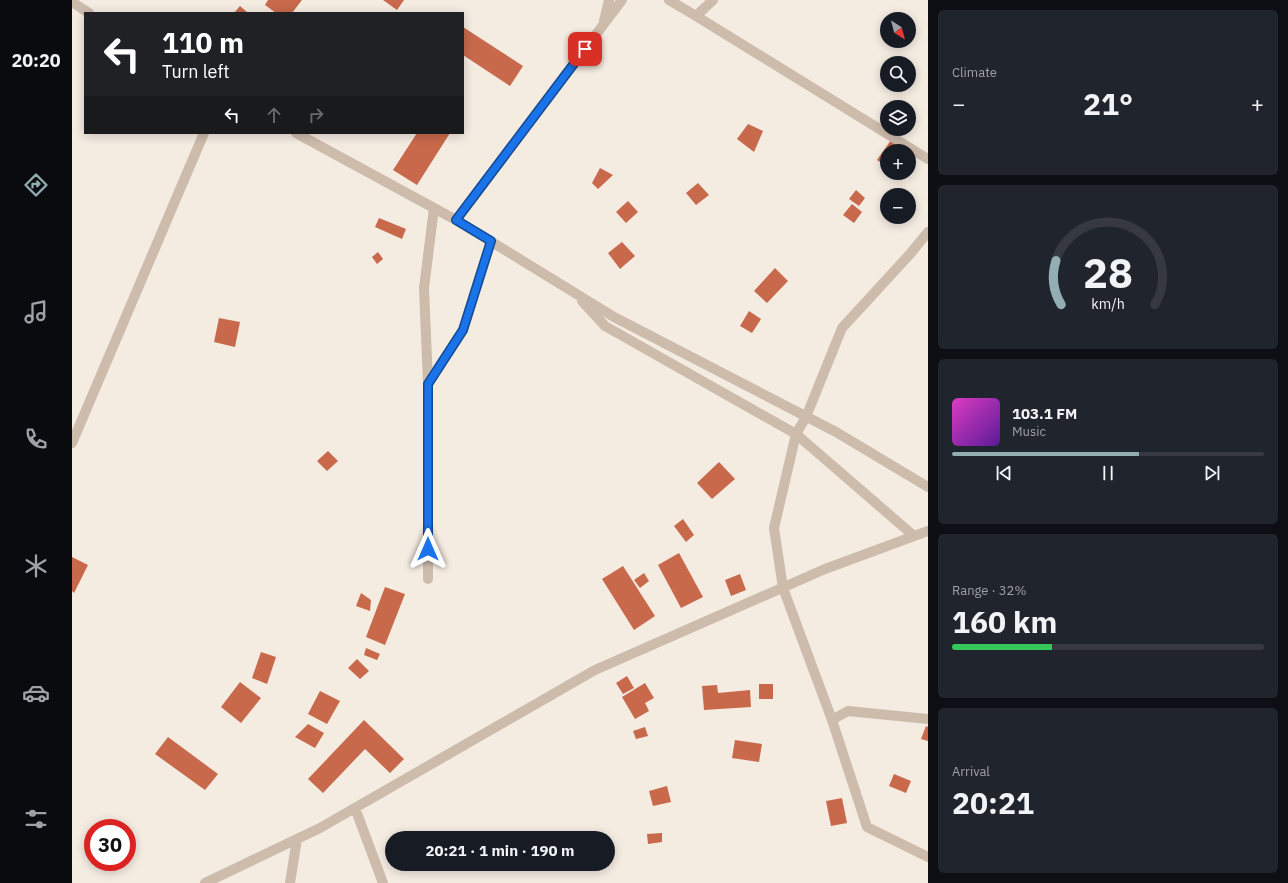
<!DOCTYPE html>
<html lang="en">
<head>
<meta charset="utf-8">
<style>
  body { margin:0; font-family:"IBM Plex Sans",sans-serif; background:#20242c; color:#f1f3f6; height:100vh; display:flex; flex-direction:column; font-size:15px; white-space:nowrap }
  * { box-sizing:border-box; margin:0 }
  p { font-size:13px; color:#9ea1a6 }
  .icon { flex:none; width:22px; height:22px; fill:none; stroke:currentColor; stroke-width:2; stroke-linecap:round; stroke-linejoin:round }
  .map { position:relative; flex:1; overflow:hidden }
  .side { display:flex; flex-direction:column; gap:10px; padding:10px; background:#0d0f14; width:360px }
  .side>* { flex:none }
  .banner { position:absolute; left:12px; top:12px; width:380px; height:122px; border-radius:0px; box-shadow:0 2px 10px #0003; background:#202124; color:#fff; overflow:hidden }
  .needle { width:26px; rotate:144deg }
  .tools { position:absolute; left:808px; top:12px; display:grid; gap:8px }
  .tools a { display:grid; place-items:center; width:36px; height:36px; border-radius:50%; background:#171b24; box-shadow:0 2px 10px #0003; font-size:20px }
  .speed { position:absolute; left:12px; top:819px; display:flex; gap:8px; font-size:20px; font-weight:700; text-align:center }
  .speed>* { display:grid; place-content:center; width:52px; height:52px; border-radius:50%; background:#171b24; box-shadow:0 2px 10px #0003; line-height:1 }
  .speed .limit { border:6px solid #d22; background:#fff; color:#111 }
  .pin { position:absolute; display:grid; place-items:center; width:34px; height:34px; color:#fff; margin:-17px; border-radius:8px; box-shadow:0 2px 6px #0006 }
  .me { position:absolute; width:44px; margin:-22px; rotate:0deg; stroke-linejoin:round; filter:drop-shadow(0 0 3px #0008) }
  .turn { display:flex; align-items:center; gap:14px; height:84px; padding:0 12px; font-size:18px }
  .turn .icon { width:52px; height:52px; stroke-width:2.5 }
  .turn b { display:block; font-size:28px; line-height:34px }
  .lanes { display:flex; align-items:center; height:38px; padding:0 12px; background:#0003; justify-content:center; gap:20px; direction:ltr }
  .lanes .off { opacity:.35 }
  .big { font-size:30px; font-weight:700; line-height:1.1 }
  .side .card { flex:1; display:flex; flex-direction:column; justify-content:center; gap:6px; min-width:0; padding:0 14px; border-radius:6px; background:#20242c }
  .side .dial { align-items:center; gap:0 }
  .dial svg { height:104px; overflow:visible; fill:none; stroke:#363941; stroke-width:7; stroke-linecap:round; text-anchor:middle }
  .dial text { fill:#f1f3f6; stroke:none }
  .song { display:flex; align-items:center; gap:12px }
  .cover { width:48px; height:48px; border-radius:6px; background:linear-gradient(135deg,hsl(310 70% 55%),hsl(270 70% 35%)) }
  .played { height:4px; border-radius:2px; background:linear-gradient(90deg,#92aeb2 60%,#363941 60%) }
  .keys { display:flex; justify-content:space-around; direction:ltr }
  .heat { display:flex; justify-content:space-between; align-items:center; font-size:22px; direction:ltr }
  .charge { height:6px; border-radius:3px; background:linear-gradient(90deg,#34c759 32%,#363941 0) }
  .trip { position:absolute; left:313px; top:831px; width:230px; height:40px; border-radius:20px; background:#171b24; box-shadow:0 2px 10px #0003; font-weight:700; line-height:40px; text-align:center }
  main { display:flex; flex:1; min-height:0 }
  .menu { display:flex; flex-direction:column; width:72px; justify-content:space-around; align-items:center; background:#090b0e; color:#9ea1a6 }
  .menu .icon { width:28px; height:28px }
  .menu .selected { color:#92aeb2 }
  .menu b { font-size:18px; color:#f1f3f6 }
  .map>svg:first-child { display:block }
</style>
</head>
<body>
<main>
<nav class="menu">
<b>20:20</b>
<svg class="icon selected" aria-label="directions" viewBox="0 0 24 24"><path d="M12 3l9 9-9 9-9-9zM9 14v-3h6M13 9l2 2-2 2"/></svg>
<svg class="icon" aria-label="music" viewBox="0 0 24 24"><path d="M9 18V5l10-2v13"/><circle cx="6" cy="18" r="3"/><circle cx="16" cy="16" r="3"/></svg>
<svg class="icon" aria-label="phone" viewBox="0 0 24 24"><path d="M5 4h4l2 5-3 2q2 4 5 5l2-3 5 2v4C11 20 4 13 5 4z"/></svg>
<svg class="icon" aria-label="climate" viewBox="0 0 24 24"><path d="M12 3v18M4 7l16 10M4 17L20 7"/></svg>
<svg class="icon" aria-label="car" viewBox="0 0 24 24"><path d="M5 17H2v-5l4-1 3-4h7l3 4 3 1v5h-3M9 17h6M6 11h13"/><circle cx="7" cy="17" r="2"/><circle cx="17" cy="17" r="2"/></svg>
<svg class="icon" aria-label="filters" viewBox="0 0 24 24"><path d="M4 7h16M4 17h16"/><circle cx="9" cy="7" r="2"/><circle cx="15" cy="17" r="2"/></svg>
</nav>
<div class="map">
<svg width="856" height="883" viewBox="0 0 856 883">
  <rect width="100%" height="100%" fill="#f4ebe1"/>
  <!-- building -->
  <path fill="#c8694b" d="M196,0H230L220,13H204L193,5Z
    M311,0H332L325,10Z
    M168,6L176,13H162Z
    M391,27L451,66L438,86L391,55Z
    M676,124L691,131L682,152L665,139Z
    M345,133H378L345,185L321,170Z
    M819,140L835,151H815V167L805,160Z
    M528,168L541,175L526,189L520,183Z
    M626,183L637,195L624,205L614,193Z
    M784,190L793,198L787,206L777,199Z
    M556,201L566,212L554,223L544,212Z
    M780,204L790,212L782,223L771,215Z
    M307,218L334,229L330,239L303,227Z
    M550,242L563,256L548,269L536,253Z
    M306,252L311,259L305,264L300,257Z
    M703,268L716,281L695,303L682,291Z
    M677,311L689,319L680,333L668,326Z
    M147,318L168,322L163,347L142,342Z
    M256,451L266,461L255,471L245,461Z
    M647,462L663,479L640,499L625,483Z
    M611,519L622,535L614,542L602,526Z
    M607,553L631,597L609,608L586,565Z
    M0,557L16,565L2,593L0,591Z
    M551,566L583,616L562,630L530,579Z
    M572,573L577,581L568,588L562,580Z
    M668,574L674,590L659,596L653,580Z
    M313,587L333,594L313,645L294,637Z
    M289,593L299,600L298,611L284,606Z
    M294,648L308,654L305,660L292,655Z
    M189,652L204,657L195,684L180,678Z
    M285,659L297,671L288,679L276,668Z
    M555,676L562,688L551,694L544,683Z
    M168,682L189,698L169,723L149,707Z
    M573,683L582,698L573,703L577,711L563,719L550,697Z
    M687,684H701V699H687Z
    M645,685L646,693L678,690L679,707L632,710L630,686Z
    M248,691L268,701L255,724L236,714Z
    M292,720L332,759L318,773L293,749L251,793L236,779Z
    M236,724L252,733L243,748L223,737Z
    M854,726L856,727V741L849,739Z
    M573,727L576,736L564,739L561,731Z
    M96,737L146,774L133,790L83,754Z
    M663,740L690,744L687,762L660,758Z
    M822,774L839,781L834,793L817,786Z
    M595,786L599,802L581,806L577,791Z
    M770,798L775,823L759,826L754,801Z
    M590,833V842L576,844L575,834Z"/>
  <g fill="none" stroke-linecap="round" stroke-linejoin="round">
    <!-- street -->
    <path stroke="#cdbbac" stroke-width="10" d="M597,0L624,16L641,0
      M0,2L17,13
      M624,16L856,159
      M532,21L537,0
      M224,133L384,220L542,317L764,432L856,487
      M384,220L550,0
      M856,232L838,254L770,328L734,417L724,434L702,528L711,588L760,720L795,827L856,857
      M510,301L533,326L724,434L842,536
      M356,384L352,288L362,208
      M0,443L132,133
      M356,579V384L391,330L419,241
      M760,720L776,711L856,719
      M283,808L311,883
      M133,883L248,828L523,670L753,569L856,531
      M218,883L225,839"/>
  </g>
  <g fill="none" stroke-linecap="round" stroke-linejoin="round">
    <!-- route casing -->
    <g stroke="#114b97" stroke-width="10">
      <path id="route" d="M356,549V384L391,330L419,241L384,220L513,49"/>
    </g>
    <!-- route -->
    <use href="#route" stroke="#1a73e8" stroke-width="7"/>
  </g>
</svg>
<div class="tools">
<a><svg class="needle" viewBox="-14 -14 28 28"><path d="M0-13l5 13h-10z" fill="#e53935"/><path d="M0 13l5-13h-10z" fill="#9ea1a6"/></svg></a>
<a><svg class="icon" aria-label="search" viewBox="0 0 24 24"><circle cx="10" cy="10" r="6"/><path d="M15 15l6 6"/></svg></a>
<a><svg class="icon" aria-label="layers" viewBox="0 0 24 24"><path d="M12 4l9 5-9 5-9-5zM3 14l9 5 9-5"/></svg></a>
<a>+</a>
<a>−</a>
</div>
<div class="speed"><div class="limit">30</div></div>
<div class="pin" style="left:513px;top:49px;background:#d93025"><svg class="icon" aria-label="arrive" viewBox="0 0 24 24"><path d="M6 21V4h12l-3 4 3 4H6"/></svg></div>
<svg class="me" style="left:356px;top:549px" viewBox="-20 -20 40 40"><path d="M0-17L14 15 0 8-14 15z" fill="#1a73e8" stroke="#fff" stroke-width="4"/></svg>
<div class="trip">20:21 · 1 min · 190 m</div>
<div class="banner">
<div class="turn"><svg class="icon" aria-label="left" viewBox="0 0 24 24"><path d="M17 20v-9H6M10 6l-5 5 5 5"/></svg><div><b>110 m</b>Turn left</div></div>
<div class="lanes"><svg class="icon" aria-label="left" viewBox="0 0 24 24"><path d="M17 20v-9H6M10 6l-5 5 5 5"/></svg><svg class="icon off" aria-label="ahead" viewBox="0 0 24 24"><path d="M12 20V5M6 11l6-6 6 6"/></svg><svg class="icon off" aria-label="right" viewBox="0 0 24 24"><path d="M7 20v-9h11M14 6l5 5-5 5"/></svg></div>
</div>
</div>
<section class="side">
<div class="card"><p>Climate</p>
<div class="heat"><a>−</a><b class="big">21°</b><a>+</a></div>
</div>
<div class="card dial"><svg viewBox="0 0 100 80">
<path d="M14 69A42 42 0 1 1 86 69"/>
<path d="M14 69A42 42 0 0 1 10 35" stroke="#92aeb2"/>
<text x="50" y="56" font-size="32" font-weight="700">28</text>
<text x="50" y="72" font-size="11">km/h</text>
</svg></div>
<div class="card">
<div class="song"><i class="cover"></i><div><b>103.1 FM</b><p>Music</p></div></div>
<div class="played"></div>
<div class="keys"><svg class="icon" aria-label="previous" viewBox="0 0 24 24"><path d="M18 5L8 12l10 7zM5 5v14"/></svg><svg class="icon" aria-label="pause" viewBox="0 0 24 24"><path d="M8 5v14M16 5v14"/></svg><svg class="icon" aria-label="next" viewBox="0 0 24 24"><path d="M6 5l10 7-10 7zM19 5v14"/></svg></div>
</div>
<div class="card"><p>Range · 32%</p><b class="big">160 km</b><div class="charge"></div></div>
<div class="card"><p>Arrival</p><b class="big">20:21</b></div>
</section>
</main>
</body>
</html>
